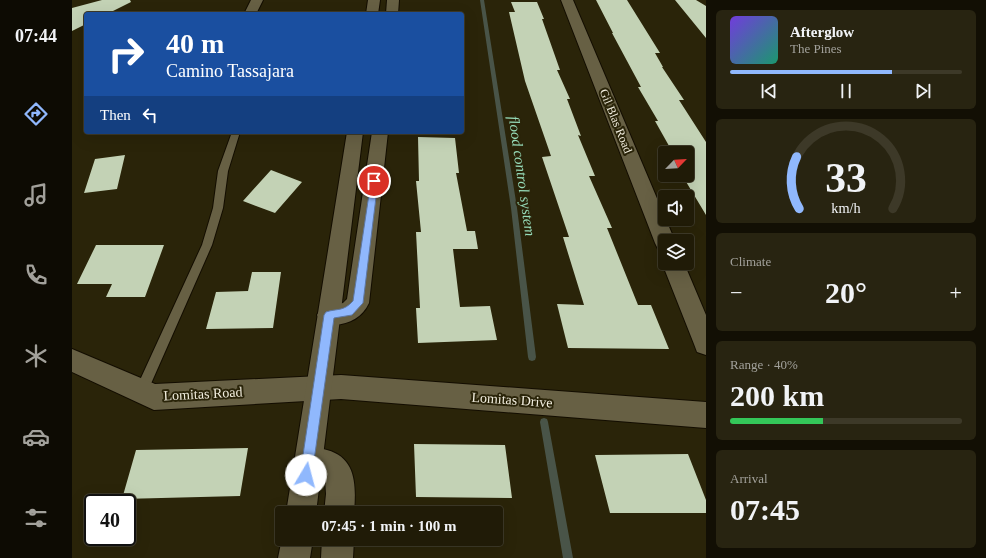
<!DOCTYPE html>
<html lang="en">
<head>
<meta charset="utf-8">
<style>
  body { margin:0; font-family:"Times New Roman",serif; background:#282411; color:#f1f3f6; height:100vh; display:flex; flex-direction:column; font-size:15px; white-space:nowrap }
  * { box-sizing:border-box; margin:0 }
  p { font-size:13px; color:#a2a19b }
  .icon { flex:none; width:22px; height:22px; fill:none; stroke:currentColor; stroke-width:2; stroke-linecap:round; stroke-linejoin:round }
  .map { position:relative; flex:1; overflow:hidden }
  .drawer { display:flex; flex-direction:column; gap:10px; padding:10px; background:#120f04; width:280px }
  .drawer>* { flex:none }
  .guide { position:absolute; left:12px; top:12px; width:380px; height:122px; border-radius:4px; box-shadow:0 4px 16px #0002,0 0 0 1px #3d3928; background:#1a4fa0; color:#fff; overflow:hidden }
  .needle { width:26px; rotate:65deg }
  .buttons { position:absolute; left:586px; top:146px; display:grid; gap:8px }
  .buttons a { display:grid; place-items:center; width:36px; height:36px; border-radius:4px; background:#201b07; box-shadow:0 4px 16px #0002,0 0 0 1px #3d3928; font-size:20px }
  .speed { position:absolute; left:12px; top:494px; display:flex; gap:8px; font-size:20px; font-weight:700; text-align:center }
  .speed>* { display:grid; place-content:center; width:52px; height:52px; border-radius:50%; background:#201b07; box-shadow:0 4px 16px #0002,0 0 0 1px #3d3928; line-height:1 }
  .speed .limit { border:2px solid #111; border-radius:6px; background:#fff; color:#111 }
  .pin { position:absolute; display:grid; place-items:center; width:34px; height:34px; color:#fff; margin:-17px; border:2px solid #fff; border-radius:50%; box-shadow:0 1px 4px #0007 }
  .me { position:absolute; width:44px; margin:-22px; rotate:8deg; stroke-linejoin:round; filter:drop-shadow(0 0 3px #0008) }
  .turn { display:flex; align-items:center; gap:14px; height:84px; padding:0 16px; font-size:18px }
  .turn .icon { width:52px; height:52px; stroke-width:2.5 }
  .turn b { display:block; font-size:28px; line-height:34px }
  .then { display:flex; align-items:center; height:38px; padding:0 16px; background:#0003; gap:8px; font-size:15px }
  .big { font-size:30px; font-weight:700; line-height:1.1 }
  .drawer .widget { flex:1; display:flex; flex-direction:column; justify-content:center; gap:6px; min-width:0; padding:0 14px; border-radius:6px; background:#282411 }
  .drawer .dial { align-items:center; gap:0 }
  .dial svg { height:104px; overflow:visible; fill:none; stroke:#3d3928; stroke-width:7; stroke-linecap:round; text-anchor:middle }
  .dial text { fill:#f1f3f6; stroke:none }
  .song { display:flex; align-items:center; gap:12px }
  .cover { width:48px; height:48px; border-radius:6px; background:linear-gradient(135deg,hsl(260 70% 55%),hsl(160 70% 35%)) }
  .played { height:4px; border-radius:2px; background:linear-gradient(90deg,#90b8fd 70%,#3d3928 70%) }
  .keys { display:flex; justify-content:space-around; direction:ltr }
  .heat { display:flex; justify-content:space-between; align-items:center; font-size:22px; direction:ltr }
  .charge { height:6px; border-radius:3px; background:linear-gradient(90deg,#34c759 40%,#3d3928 0) }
  .trip { position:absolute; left:203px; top:506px; width:228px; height:40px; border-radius:4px; background:#201b07; box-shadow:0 4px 16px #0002,0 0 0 1px #3d3928; font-weight:700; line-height:40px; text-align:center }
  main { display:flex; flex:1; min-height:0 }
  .tab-bar { display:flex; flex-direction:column; width:72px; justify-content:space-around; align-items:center; background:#0d0b03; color:#a2a19b }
  .tab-bar .icon { width:28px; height:28px }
  .tab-bar .selected { color:#90b8fd }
  .tab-bar b { font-size:18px; color:#f1f3f6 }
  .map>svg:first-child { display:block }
</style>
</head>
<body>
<main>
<nav class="tab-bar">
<b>07:44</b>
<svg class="icon selected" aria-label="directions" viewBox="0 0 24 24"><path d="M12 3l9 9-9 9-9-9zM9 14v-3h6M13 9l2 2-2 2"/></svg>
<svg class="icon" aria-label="music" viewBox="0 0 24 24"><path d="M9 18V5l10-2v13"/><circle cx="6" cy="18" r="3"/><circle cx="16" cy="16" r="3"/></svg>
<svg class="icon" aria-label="phone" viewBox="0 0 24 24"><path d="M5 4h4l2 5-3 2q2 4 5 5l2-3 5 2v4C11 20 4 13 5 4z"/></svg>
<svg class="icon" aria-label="climate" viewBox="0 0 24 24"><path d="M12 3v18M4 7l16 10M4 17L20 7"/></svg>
<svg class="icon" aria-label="car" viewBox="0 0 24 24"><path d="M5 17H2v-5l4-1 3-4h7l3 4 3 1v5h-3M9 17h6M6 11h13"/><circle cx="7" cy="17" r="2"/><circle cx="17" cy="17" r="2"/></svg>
<svg class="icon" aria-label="filters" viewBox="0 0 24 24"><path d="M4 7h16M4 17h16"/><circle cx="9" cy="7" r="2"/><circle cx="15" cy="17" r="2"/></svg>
</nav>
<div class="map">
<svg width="634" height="558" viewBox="0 0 634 558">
  <rect width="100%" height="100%" fill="#2a2409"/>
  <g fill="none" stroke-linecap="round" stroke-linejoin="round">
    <!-- stream -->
    <path fill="#495448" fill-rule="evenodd" d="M408,0H412L445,208L464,357L463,360L460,361L457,360L456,357L439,208Z
      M472,418L475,419L476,422L501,558H491L468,422L469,419Z"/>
  </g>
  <!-- building -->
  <path fill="#c3d2b5" d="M30,0H58L59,2L35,14H14V24L0,31V8Z
    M524,0H555L588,53H583L591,67H590L612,100H607L634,142V215L610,175H615V153H601L583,121H586L566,87H569L540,33H541Z
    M603,0H624L634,6V38Z
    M439,2H465L472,19H470L488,70H485L498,99H495L509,136L506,135L523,176H517L540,228H535L566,305H579L597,349L496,348L485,304L512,305L491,237H497L470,157L479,156L453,81L437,12H443Z
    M346,137L383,138L387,173H384L395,231H403L406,249H381L388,307L418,306L425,340L346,343L344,308H348L344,232H349L344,181H347Z
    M53,155L45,189L12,193L23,159Z
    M199,170L230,182L203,213L171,201Z
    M24,245H92L73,297H34L40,284H5Z
    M180,272H209L201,328L134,329L144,292L176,291Z
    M342,444L433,445L440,498L344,497Z
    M176,448L168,496L50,499L64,450Z
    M616,454L634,500V513H538L523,455Z"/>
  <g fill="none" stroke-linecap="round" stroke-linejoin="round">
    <!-- service casing -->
    <g stroke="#130d00" stroke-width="2">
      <path id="service" d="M160,132H168L156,171L151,208L140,245L74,395L69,397L64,395L63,391L130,245L141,208L146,171Z"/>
    </g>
    <!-- minor casing -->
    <g stroke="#130d00" stroke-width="2">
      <path id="minor" d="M179,0H191L184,14H172Z
        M315,0H327L326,14H314Z
        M489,0H501L603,241H593V251L586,249L583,243Z
        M300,132H316L297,303C289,321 268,329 249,322L245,315L249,308L271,303L275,299Z
        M593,258V263H612L634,315V355L625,352L622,344L590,263Z
        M0,349L83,384L269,375L634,402V428L269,399L82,410L0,372Z
        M236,448C242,448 249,448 255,450C285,458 284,487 282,513H252L254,494L253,479L250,477L236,476L226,472L222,462L226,452Z
        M250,539H282L281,558H249Z"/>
    </g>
    <!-- tertiary casing -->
    <g stroke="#130d00" stroke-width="2">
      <path id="tertiary" d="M296,0H308L306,14H294Z
        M275,132H291L244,513H214Z
        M210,538V539H241L238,558H206Z"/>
    </g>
    <!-- service -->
    <use href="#service" fill="#676044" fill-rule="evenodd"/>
    <!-- minor -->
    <use href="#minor" fill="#676044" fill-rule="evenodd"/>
    <!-- tertiary -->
    <use href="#tertiary" fill="#676044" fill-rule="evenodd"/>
  </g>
  <!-- route -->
  <path fill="#90b8fd" stroke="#5e78a4" d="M302,178L306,181L291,303L280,315L262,318L240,475L239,479L234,481L230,479L228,475L252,315L254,312C266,308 271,312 281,301L299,181Z"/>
  <g text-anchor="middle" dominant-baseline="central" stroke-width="4" stroke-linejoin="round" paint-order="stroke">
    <!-- far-street labels -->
    <g font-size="12" fill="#f2eedf" stroke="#2a2409">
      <text transform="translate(544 121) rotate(68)">Gil Blas Road</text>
    </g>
    <!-- street labels -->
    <g font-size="14" fill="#f2eedf" stroke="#2a2409">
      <text transform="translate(131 394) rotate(-3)">Lomitas Road</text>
      <text transform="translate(440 400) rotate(4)">Lomitas Drive</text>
    </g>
    <!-- water labels -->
    <g font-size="15" font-style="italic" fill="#96dbb8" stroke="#2a2409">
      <text transform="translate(450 176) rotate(82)">flood control system</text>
    </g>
  </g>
</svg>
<div class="buttons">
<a><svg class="needle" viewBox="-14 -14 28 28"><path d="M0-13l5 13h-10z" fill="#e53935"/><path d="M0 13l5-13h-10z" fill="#a2a19b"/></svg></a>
<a><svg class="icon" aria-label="sound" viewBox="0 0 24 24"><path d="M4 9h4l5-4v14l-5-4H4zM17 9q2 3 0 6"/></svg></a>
<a><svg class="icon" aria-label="layers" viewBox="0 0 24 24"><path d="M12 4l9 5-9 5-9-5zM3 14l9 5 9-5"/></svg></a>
</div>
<div class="speed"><div class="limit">40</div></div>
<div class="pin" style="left:302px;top:181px;background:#d93025"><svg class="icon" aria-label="arrive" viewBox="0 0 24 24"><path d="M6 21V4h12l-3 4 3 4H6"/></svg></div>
<svg class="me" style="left:234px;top:475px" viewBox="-20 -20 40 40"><circle r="19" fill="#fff"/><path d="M0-13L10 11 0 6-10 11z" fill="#90b8fd"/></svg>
<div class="trip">07:45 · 1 min · 100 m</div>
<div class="guide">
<div class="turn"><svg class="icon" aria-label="right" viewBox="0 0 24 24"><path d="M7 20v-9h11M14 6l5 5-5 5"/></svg><div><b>40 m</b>Camino Tassajara</div></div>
<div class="then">Then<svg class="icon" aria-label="left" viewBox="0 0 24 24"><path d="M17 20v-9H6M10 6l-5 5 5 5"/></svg></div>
</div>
</div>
<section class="drawer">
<div class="widget">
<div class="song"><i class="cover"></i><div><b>Afterglow</b><p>The Pines</p></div></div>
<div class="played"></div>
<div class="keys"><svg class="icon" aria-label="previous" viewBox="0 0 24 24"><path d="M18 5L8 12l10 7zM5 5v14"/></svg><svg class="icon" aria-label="pause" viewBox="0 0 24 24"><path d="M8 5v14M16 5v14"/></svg><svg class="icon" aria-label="next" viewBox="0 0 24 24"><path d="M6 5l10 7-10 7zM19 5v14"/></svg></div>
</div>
<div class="widget dial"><svg viewBox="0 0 100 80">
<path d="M14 69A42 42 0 1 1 86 69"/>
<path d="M14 69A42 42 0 0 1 12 29" stroke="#90b8fd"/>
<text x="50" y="56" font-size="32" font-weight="700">33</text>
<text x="50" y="72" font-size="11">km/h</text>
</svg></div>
<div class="widget"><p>Climate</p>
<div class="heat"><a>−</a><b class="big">20°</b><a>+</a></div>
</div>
<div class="widget"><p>Range · 40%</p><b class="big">200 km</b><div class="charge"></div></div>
<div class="widget"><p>Arrival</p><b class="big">07:45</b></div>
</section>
</main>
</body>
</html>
